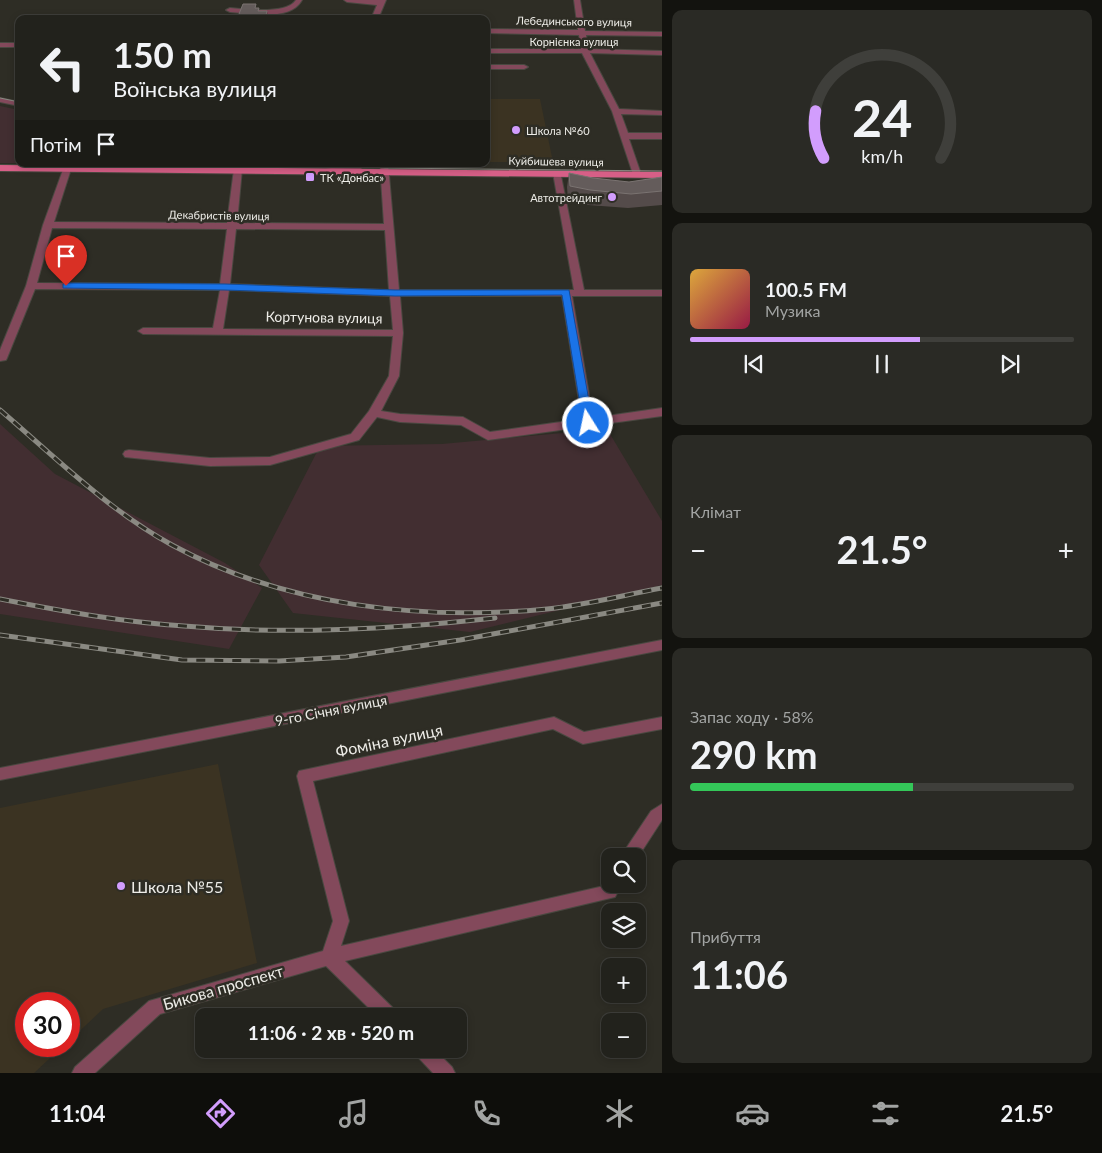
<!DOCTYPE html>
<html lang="uk">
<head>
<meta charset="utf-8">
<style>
  body { margin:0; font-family:Lato,sans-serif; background:#2a2a25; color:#f1f3f6; height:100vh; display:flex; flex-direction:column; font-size:19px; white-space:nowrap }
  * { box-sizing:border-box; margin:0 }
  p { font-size:16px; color:#a2a4a3 }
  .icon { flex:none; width:28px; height:28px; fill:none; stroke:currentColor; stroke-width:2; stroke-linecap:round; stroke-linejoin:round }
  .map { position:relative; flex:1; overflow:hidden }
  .panel { display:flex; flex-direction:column; gap:10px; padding:10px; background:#13130f; width:440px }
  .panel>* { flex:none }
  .top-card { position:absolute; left:15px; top:15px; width:475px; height:152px; border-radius:10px; box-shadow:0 2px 8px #0003,0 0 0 1px #3f3f3b; background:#22221c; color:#f1f3f6; overflow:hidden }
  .buttons { position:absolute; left:601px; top:848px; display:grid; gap:10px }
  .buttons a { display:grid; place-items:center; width:45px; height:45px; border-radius:10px; background:#22221c; box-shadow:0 2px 8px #0003,0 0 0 1px #3f3f3b; font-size:25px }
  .speed { position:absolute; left:15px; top:992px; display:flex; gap:10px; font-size:25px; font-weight:700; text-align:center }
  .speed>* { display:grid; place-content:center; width:65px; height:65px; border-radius:50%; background:#22221c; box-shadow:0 2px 8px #0003,0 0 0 1px #3f3f3b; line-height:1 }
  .speed .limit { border:8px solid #d22; background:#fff; color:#111 }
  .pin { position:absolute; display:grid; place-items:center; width:42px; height:42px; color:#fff; margin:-51px -21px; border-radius:50% 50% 50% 0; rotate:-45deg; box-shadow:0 0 5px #0007 }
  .pin .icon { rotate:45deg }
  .me { position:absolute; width:55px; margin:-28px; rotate:350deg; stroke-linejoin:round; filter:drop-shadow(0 0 4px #0008) }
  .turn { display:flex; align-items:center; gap:18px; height:105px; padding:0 15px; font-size:22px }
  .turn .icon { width:65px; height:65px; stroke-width:2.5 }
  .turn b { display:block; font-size:35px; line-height:42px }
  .then { display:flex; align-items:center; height:48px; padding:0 15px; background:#0003; gap:10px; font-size:19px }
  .big { font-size:38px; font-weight:700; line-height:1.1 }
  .panel .widget { flex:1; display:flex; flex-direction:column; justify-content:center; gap:8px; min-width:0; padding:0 18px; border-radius:10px; background:#2a2a25 }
  .panel .dial { align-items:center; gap:0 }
  .dial svg { height:130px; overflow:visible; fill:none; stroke:#3f3f3b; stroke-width:7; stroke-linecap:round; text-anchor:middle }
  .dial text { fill:#f1f3f6; stroke:none }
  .song { display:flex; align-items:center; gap:15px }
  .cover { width:60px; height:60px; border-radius:8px; background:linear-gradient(135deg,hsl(40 70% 55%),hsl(340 70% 35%)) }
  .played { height:5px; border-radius:2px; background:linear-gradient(90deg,#d29dfd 60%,#3f3f3b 60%) }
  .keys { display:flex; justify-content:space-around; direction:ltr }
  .heat { display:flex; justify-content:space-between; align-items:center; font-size:28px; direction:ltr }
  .charge { height:8px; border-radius:4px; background:linear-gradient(90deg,#34c759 58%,#3f3f3b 0) }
  .trip { position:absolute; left:195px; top:1008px; width:272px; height:50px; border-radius:10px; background:#22221c; box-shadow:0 2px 8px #0003,0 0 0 1px #3f3f3b; font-weight:700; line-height:50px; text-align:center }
  .tabs { display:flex; height:80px; justify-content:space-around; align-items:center; background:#0e0e0b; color:#a2a4a3 }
  .tabs .icon { width:35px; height:35px }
  .tabs .current { color:#d29dfd }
  .tabs b { font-size:22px; color:#f1f3f6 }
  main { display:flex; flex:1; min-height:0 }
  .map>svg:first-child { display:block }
</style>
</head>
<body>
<main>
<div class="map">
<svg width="662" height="1073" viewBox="0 0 662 1073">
  <rect width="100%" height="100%" fill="#2e2d25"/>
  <!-- industrial -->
  <path fill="#422e31" d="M0,106L19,110V163H0Z
    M0,424L55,474L225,563L262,588L229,649L0,614Z
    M607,429L662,521V585L470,632L293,613L259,565L320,446L442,444Z"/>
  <!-- education -->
  <path fill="#3b3322" d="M486,99H540L553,162H486Z
    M218,764L257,963L103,1009L69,1041V1004H26V1046H63L34,1073H0V808Z"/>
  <!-- green -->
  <path fill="#34440d" d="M241,164H305V166L302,168L239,167Z"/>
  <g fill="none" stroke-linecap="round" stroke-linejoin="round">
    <!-- minor casing -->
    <g stroke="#494840" stroke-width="2">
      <path id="minor" d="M296,0H302C290,22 251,13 230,12L226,10L230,8C246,9 286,15 296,0Z
        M344,0H386L378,19H371L377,5L347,2Z
        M574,0H580L585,31L662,32V36L586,35L588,49L662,51V55L590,53L619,109L662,111V115L621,114L628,133H662V139H629L641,174L640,176L633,174L612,111L582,53H486V49H581L579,35L486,33V29L578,30Z
        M0,43H19V47H0Z
        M486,65H524L528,67L524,69H486Z
        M0,98L19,102V106L0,102Z
        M315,164C328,164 356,163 366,171L362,174L319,167Z
        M380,164H388L399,290H574L553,173L560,171L584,290H662V296H572L593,418L662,408V416L488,440L461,425L400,422L377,417L359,440L270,465L210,466L125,457L123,454L125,451L129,450L210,458L270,457L351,434L369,411L389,376L393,336L143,334L138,331L143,328H213L220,290L35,289L7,358L6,360L0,361V350L26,286L43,225L64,167L71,169L54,222L227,223L234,169L238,166L242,169L237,223L384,224ZM52,228L227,229L220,284L37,283ZM236,229L385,230L389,290L230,284ZM229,290L390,296L393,330L223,329ZM400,296H562L582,419L490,432L463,417L400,414L381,411L399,376L403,333Z
        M662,640V650L0,780V768Z
        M554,717L584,732L662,717V729L583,744L553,729L313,781L349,921L341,946L604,886L610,878V884H622L615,897L345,961L395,1010L398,1016H377L326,966L160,1014L95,1073H72L75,1067L149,1001L323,951L333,921L297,776L299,771Z
        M662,804V820L638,857L621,856L651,811Z
        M413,1049H434L452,1067L455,1073H433L416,1055Z"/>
    </g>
    <!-- major casing -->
    <g stroke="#494840" stroke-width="2">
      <path id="major" d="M0,165L662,172V178L0,171Z"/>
    </g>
    <!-- minor -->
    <use href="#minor" fill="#83495b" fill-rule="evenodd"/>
    <!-- major -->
    <use href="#major" fill="#d75f87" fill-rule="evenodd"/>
    <!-- tram -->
    <path stroke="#8a8982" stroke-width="1" d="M0,98L19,102
      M338,164L385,168L662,171"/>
    <!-- rail casing -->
    <g stroke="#8a8982" stroke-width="5">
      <path id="rail" d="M0,410C55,457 108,510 172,545C284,606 421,621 547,609C586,605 624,595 662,588
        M0,599C61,611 122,622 184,626C288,635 392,629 495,618
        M0,635L182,660L279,661L346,657L460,640L662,603"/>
    </g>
    <!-- rail -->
    <use href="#rail" stroke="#2e2d25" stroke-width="3" stroke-dasharray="9" stroke-linecap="butt"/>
  </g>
  <!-- wall -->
  <path fill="#544b4a" d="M569,173L593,178L629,182L662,177V205L628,208L588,205L568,200L567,187Z"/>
  <!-- shaded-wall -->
  <path fill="#3e3834" d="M267,11L268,19H265Z"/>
  <!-- building -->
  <path fill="#645c5b" stroke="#7a7371" d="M243,4H256L255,8H259L258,11H267L265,19H237Z
    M569,173L593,178L629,182L662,177V191L631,194L590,190L570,186Z"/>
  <!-- route -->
  <path fill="#1a73e8" stroke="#114b97" d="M66,283L225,284L395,290H569L593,423L588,427L583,423L562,295L395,296L225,290L63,288V284Z"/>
  <!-- markers -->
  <g fill="#d29dfd" stroke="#2e2d25" stroke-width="2">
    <circle cx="516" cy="130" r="5"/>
    <rect x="305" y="172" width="10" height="10" rx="2.5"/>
    <circle cx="612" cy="197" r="5"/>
    <circle cx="121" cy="886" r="5"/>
  </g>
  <g text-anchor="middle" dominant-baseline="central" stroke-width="5" stroke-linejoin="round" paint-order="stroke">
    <!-- far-street labels -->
    <g font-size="11" fill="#edece7" stroke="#2e2d25">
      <text transform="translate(574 21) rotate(1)">Лебединського вулиця</text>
      <text x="574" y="41">Корнієнка вулиця</text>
      <text transform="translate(556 161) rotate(1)">Куйбишева вулиця</text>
      <text transform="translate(219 215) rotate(1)">Декабристів вулиця</text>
    </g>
    <!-- far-poi labels -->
    <g font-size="11" fill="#edece7" stroke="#2e2d25" text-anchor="start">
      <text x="526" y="130">Школа №60</text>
      <text x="320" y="177">ТК «Донбас»</text>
      <text x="602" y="197" text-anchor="end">Автотрейдинг</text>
    </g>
    <!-- street labels -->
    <g font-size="14" fill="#edece7" stroke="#2e2d25">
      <text transform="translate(324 317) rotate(1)">Кортунова вулиця</text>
      <text transform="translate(331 710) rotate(-11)">9-го Січня вулиця</text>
    </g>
    <!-- near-street labels -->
    <g font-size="16" fill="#edece7" stroke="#2e2d25">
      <text transform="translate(389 740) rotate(-12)">Фоміна вулиця</text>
      <text transform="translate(223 987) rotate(-16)">Бикова проспект</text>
    </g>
    <!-- near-poi labels -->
    <g font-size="16" fill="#edece7" stroke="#2e2d25" text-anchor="start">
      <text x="131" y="886">Школа №55</text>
    </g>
  </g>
</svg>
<div class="buttons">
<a><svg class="icon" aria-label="search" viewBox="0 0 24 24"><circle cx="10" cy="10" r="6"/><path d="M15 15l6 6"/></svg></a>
<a><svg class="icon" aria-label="layers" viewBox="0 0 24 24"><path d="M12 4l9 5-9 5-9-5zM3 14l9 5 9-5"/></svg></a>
<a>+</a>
<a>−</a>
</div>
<div class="speed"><div class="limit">30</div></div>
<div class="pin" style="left:66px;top:286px;background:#d93025"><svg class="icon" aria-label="arrive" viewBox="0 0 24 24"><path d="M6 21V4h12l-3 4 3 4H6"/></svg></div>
<svg class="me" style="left:588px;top:423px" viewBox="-20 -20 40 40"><circle r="17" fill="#1a73e8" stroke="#fff" stroke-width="3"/><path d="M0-11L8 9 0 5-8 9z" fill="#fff"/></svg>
<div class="trip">11:06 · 2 хв · 520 m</div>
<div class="top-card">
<div class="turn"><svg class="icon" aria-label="left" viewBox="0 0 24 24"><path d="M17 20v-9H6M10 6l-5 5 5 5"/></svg><div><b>150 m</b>Воїнська вулиця</div></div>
<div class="then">Потім<svg class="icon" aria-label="arrive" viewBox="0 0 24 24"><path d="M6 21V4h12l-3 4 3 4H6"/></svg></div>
</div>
</div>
<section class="panel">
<div class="widget dial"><svg viewBox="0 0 100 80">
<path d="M14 69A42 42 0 1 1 86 69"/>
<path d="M14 69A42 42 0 0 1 9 40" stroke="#d29dfd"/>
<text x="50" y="56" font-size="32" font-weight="700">24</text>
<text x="50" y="72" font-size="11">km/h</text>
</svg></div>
<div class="widget">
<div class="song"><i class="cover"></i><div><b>100.5 FM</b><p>Музика</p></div></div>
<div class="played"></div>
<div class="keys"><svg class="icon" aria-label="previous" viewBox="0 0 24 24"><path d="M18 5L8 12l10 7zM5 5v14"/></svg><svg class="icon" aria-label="pause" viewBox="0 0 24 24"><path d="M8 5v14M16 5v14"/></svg><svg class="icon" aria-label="next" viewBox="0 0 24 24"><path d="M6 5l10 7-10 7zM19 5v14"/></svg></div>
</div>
<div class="widget"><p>Клімат</p>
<div class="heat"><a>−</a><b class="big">21.5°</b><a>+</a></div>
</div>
<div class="widget"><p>Запас ходу · 58%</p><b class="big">290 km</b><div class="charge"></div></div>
<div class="widget"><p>Прибуття</p><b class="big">11:06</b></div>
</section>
</main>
<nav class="tabs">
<b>11:04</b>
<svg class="icon current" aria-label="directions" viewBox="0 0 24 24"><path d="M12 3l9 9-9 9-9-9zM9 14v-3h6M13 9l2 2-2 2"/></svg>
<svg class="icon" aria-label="music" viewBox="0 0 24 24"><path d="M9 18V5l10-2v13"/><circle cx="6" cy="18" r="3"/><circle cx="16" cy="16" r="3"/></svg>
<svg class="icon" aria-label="phone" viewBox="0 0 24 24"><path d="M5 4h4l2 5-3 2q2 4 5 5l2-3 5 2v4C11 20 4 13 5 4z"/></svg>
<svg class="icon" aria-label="climate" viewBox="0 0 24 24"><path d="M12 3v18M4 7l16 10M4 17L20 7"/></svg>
<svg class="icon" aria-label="car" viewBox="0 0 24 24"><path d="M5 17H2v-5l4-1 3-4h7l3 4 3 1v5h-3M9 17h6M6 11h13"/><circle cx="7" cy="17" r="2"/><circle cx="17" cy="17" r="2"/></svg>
<svg class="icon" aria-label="filters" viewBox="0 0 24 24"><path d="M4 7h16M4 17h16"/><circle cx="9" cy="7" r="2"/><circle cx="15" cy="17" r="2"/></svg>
<b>21.5°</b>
</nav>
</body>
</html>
